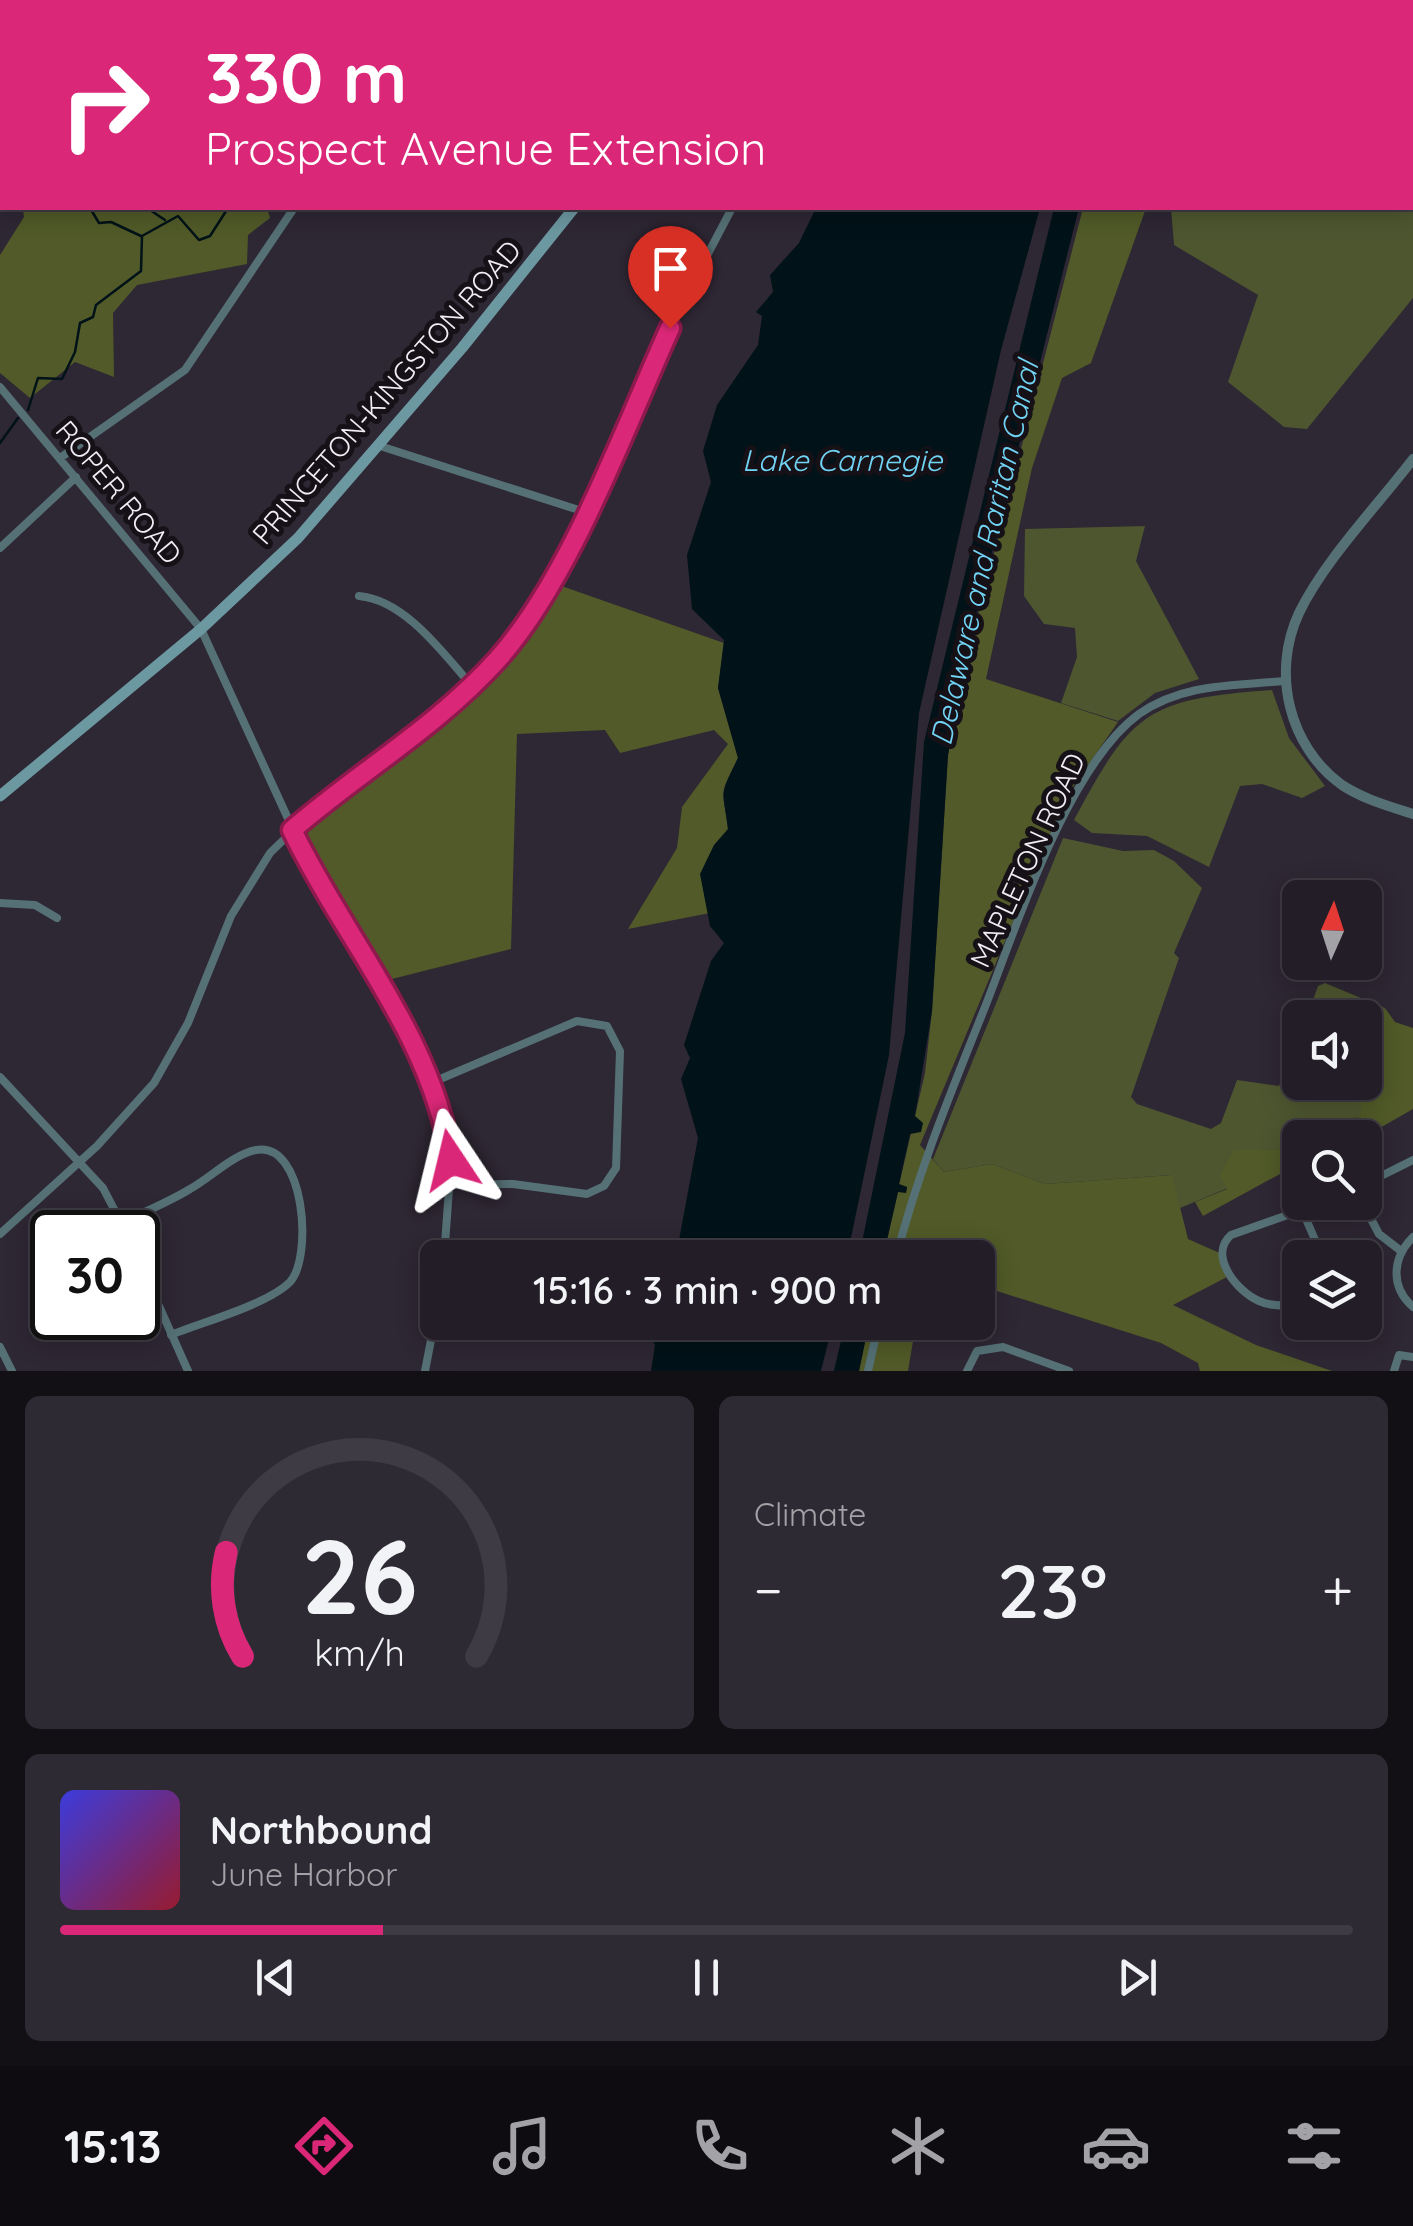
<!DOCTYPE html>
<html lang="en">
<head>
<meta charset="utf-8">
<style>
  body { margin:0; font-family:Quicksand,sans-serif; background:#2e2a33; color:#f1f3f6; height:100vh; display:flex; flex-direction:column; font-size:38px; white-space:nowrap }
  * { box-sizing:border-box; margin:0 }
  p { font-size:32px; color:#a2a2a7 }
  .icon { flex:none; width:55px; height:55px; fill:none; stroke:currentColor; stroke-width:2; stroke-linecap:round; stroke-linejoin:round }
  .map { position:relative; height:1371px; overflow:hidden }
  .sheet { display:flex; flex-direction:column; gap:25px; padding:25px; background:#131015; flex:1 }
  .sheet>* { flex:none }
  .top-card { position:absolute; left:0px; top:0px; width:1415px; height:210px; box-shadow:0 5px 25px #0003,0 0 0 2px #3f3b44; background:#db2777; color:#fff; overflow:hidden }
  .needle { width:65px; rotate:3deg }
  .tools { position:absolute; left:1282px; top:880px; display:grid; gap:20px }
  .tools a { display:grid; place-items:center; width:100px; height:100px; border-radius:15px; background:#221d27; box-shadow:0 5px 25px #0003,0 0 0 2px #3f3b44; font-size:50px }
  .speed { position:absolute; left:30px; top:1210px; display:flex; gap:20px; font-size:50px; font-weight:700; text-align:center }
  .speed>* { display:grid; place-content:center; width:130px; height:130px; border-radius:50%; background:#221d27; box-shadow:0 5px 25px #0003,0 0 0 2px #3f3b44; line-height:1 }
  .speed .limit { border:5px solid #111; border-radius:15px; background:#fff; color:#111 }
  .pin { position:absolute; display:grid; place-items:center; width:85px; height:85px; color:#fff; margin:-102px -42px; border-radius:50% 50% 50% 0; rotate:-45deg; box-shadow:0 0 10px #0007 }
  .pin .icon { rotate:45deg }
  .me { position:absolute; width:110px; margin:-55px; rotate:350deg; stroke-linejoin:round; filter:drop-shadow(0 0 8px #0008) }
  .turn { display:flex; align-items:center; gap:35px; height:210px; padding:0 40px; font-size:45px }
  .turn .icon { width:130px; height:130px; stroke-width:2.5 }
  .turn b { display:block; font-size:70px; line-height:85px }
  .big { font-size:75px; font-weight:600; line-height:1.1 }
  .sheet .tile { flex:1; display:flex; flex-direction:column; justify-content:center; gap:15px; min-width:0; padding:0 35px; border-radius:15px; background:#2e2a33 }
  .sheet .dial { align-items:center; gap:0 }
  .dial svg { height:260px; overflow:visible; fill:none; stroke:#3f3b44; stroke-width:7; stroke-linecap:round; text-anchor:middle }
  .dial text { fill:#f1f3f6; stroke:none }
  .song { display:flex; align-items:center; gap:30px }
  .cover { width:120px; height:120px; border-radius:15px; background:linear-gradient(135deg,hsl(240 70% 55%),hsl(350 70% 35%)) }
  .played { height:10px; border-radius:5px; background:linear-gradient(90deg,#db2777 25%,#3f3b44 25%) }
  .keys { display:flex; justify-content:space-around; direction:ltr }
  .heat { display:flex; justify-content:space-between; align-items:center; font-size:55px; direction:ltr }
  .sheet .tiles { flex:1; display:grid; gap:25px; grid-template-columns:1fr 1fr }
  .tile:last-child { grid-column:span 2 }
  .trip { position:absolute; left:420px; top:1240px; width:575px; height:100px; border-radius:15px; background:#221d27; box-shadow:0 5px 25px #0003,0 0 0 2px #3f3b44; font-weight:600; line-height:100px; text-align:center }
  .dock { display:flex; height:160px; justify-content:space-around; align-items:center; background:#0e0c10; color:#a2a2a7 }
  .dock .icon { width:70px; height:70px }
  .dock .current { color:#db2777 }
  .dock b { font-size:45px; color:#f1f3f6 }
  .map>svg:first-child { display:block }
</style>
</head>
<body>
<div class="map">
<svg width="1413" height="1371" viewBox="0 0 1413 1371">
  <rect width="100%" height="100%" fill="#2e2734"/>
  <!-- green -->
  <path fill="#4e5630" d="M1269,0H1413V298L1307,429L1284,427L1228,382L1258,295L1174,245L1171,208H1412V2Z
    M1145,526L1136,561L1199,679L1155,693L1118,721L1061,703L1077,657L1075,628L1044,624L1024,596L1025,529Z
    M1272,690L1289,738L1325,786L1302,798L1262,784L1240,786L1209,867L1147,836L1092,833L1074,820C1132,711 1148,699 1272,690Z
    M1063,838L1123,851L1154,850L1174,861L1202,888L1174,953L1179,958L1131,1097L1137,1104L1211,1129L1221,1123L1237,1080L1279,1086L1300,1036V1082H1365V1018L1307,1017L1318,986L1325,983L1385,1008L1360,1117L1318,1122L1286,1149L1234,1151L1228,1188L1180,1208L1171,1175L1045,1184L992,1164L944,1172L933,1159Z"/>
  <!-- forest -->
  <path fill="#515a28" d="M23,208H267L270,218L248,235L247,264L137,285L113,313L114,377L75,362L30,398L0,373V255L24,217Z
    M1083,208H1146L1091,363L1062,378L1032,468L986,679L1118,722L1073,787L1041,855L920,1145L944,1172L992,1164L1045,1184L1172,1175L1188,1239L1222,1254L1231,1275L1173,1305L1256,1345L1332,1371H1200L1198,1363L1161,1343L978,1285V1258H883L898,1192H906L907,1187L899,1185L925,1073L932,1011L948,755L963,674Z
    M553,583L724,643L718,688L738,758C718,798 723,788 728,829C698,877 701,855 710,913L628,929L677,848L682,807L728,744L714,730L620,753L605,730L517,734L511,949L376,983L300,833L493,679Z
    M1385,1008L1395,1022L1413,1028V1109L1364,1137L1300,1138V1163L1203,1216L1195,1202L1227,1189L1220,1175L1234,1150L1286,1149L1317,1122L1360,1117L1365,1067Z
    M869,1323H916L908,1371H859Z"/>
  <!-- water -->
  <path fill="#011218" d="M823,208H1040L1001,350L919,713L889,1055L847,1257H665L679,1240L698,1138L681,1079L690,1058L684,1045L711,961L724,943L710,926L700,874L714,845L728,829C723,788 718,799 738,758L718,688L724,640L692,609L687,555L711,482L703,451L717,405L758,345L762,316L756,312L773,292L770,275L799,243L814,212Z
    M1054,208H1079L976,615L948,755L932,1011L915,1116L923,1123L921,1132L910,1134L899,1184L907,1187L906,1193L898,1192L883,1257H859L905,1033L924,742Z
    M642,1323H833L821,1371H651L655,1345Z
    M845,1323H869L859,1371H834Z"/>
  <g fill="none" stroke-linecap="round" stroke-linejoin="round">
    <!-- stream -->
    <path stroke="#011218" stroke-width="2.5" d="M357,2L361,0
      M0,77L2,86
      M90,208L99,223L111,222L141,236
      M147,208L165,220
      M28,410L38,378L62,379L75,352L80,323L93,317L96,305L141,271L142,236L178,216L199,240L210,236L228,208
      M0,443L18,418"/>
    <!-- minor -->
    <path stroke="#557176" stroke-width="8" d="M521,0L525,2
      M67,2L68,0
      M476,2L478,0
      M0,70L2,68
      M0,387L201,629L324,897L413,1036L433,1082L451,1161L444,1258
      M380,446L585,512
      M60,458L185,370L294,208
      M0,548L76,477
      M359,596C405,600 443,653 472,686
      M0,903L35,905L57,918
      M0,1077L103,1188L126,1232
      M433,1082L577,1021L607,1026L620,1051L616,1168L604,1186L587,1194L513,1184L451,1185
      M1365,1184L1413,1160
      M1362,1202L1379,1234L1401,1251
      M1302,1210L1323,1258
      M121,1223C144,1212 169,1202 190,1189C210,1178 234,1154 256,1150C305,1141 313,1257 290,1282C267,1305 202,1322 171,1335
      M0,1234L97,1146L154,1083L188,1023L231,916L270,853L305,819L466,692L532,616L563,559L679,309L732,208
      M1413,1237C1392,1258 1390,1287 1413,1307
      M896,1258C918,1171 952,1090 985,1007C1017,925 1068,766 1139,714C1183,683 1234,686 1285,681
      M138,1259L188,1371
      M1300,1304C1286,1306 1272,1307 1259,1301C1236,1291 1208,1255 1231,1235L1324,1202
      M0,1347L12,1371
      M425,1371L438,1304
      M868,1371L879,1322
      M967,1371L977,1351L1003,1347L1069,1371
      M1394,1371L1399,1355L1413,1357"/>
    <!-- tertiary -->
    <path stroke="#557176" stroke-width="10" d="M1413,459C1377,506 1324,561 1299,613C1271,673 1289,747 1342,785C1363,799 1389,806 1413,814"/>
    <!-- secondary -->
    <path stroke="#6c98a1" stroke-width="11" d="M710,2L712,0
      M0,796L201,629L298,538L462,348L574,208"/>
  </g>
  <g fill="none" stroke-linecap="round" stroke-linejoin="round">
    <!-- route casing -->
    <g stroke="#8e194d" stroke-width="25">
      <path id="route" d="M451,1160C432,1035 346,942 292,830C359,772 438,726 498,659C571,577 624,429 670,328"/>
    </g>
    <!-- route -->
    <use href="#route" stroke="#db2777" stroke-width="18"/>
  </g>
  <g text-anchor="middle" dominant-baseline="central" stroke-width="10" stroke-linejoin="round" paint-order="stroke">
    <!-- street labels -->
    <g font-size="28" fill="#f1ecf5" stroke="#151117">
      <text transform="translate(386 392) rotate(-49)">PRINCETON-KINGSTON ROAD</text>
      <text transform="translate(119 492) rotate(50)">ROPER ROAD</text>
      <text transform="translate(1027 860) rotate(-65)">MAPLETON ROAD</text>
    </g>
    <!-- water labels -->
    <g font-size="30" font-style="italic" fill="#72d4f5" stroke="#151117">
      <text x="842" y="460">Lake Carnegie</text>
      <text transform="translate(984 553) rotate(-77)">Delaware and Raritan Canal</text>
    </g>
  </g>
</svg>
<div class="tools">
<a><svg class="needle" viewBox="-14 -14 28 28"><path d="M0-13l5 13h-10z" fill="#e53935"/><path d="M0 13l5-13h-10z" fill="#a2a2a7"/></svg></a>
<a><svg class="icon" aria-label="sound" viewBox="0 0 24 24"><path d="M4 9h4l5-4v14l-5-4H4zM17 9q2 3 0 6"/></svg></a>
<a><svg class="icon" aria-label="search" viewBox="0 0 24 24"><circle cx="10" cy="10" r="6"/><path d="M15 15l6 6"/></svg></a>
<a><svg class="icon" aria-label="layers" viewBox="0 0 24 24"><path d="M12 4l9 5-9 5-9-5zM3 14l9 5 9-5"/></svg></a>
</div>
<div class="speed"><div class="limit">30</div></div>
<div class="pin" style="left:670px;top:328px;background:#d93025"><svg class="icon" aria-label="arrive" viewBox="0 0 24 24"><path d="M6 21V4h12l-3 4 3 4H6"/></svg></div>
<svg class="me" style="left:451px;top:1160px" viewBox="-20 -20 40 40"><path d="M0-17L14 15 0 8-14 15z" fill="#db2777" stroke="#fff" stroke-width="4"/></svg>
<div class="trip">15:16 · 3 min · 900 m</div>
<div class="top-card">
<div class="turn"><svg class="icon" aria-label="right" viewBox="0 0 24 24"><path d="M7 20v-9h11M14 6l5 5-5 5"/></svg><div><b>330 m</b>Prospect Avenue Extension</div></div>
</div>
</div>
<section class="sheet">
<div class="tiles">
<div class="tile dial"><svg viewBox="0 0 100 80">
<path d="M14 69A42 42 0 1 1 86 69"/>
<path d="M14 69A42 42 0 0 1 9 37" stroke="#db2777"/>
<text x="50" y="56" font-size="32" font-weight="700">26</text>
<text x="50" y="72" font-size="11">km/h</text>
</svg></div>
<div class="tile"><p>Climate</p>
<div class="heat"><a>−</a><b class="big">23°</b><a>+</a></div>
</div>
<div class="tile">
<div class="song"><i class="cover"></i><div><b>Northbound</b><p>June Harbor</p></div></div>
<div class="played"></div>
<div class="keys"><svg class="icon" aria-label="previous" viewBox="0 0 24 24"><path d="M18 5L8 12l10 7zM5 5v14"/></svg><svg class="icon" aria-label="pause" viewBox="0 0 24 24"><path d="M8 5v14M16 5v14"/></svg><svg class="icon" aria-label="next" viewBox="0 0 24 24"><path d="M6 5l10 7-10 7zM19 5v14"/></svg></div>
</div>
</div>
</section>
<nav class="dock">
<b>15:13</b>
<svg class="icon current" aria-label="directions" viewBox="0 0 24 24"><path d="M12 3l9 9-9 9-9-9zM9 14v-3h6M13 9l2 2-2 2"/></svg>
<svg class="icon" aria-label="music" viewBox="0 0 24 24"><path d="M9 18V5l10-2v13"/><circle cx="6" cy="18" r="3"/><circle cx="16" cy="16" r="3"/></svg>
<svg class="icon" aria-label="phone" viewBox="0 0 24 24"><path d="M5 4h4l2 5-3 2q2 4 5 5l2-3 5 2v4C11 20 4 13 5 4z"/></svg>
<svg class="icon" aria-label="climate" viewBox="0 0 24 24"><path d="M12 3v18M4 7l16 10M4 17L20 7"/></svg>
<svg class="icon" aria-label="car" viewBox="0 0 24 24"><path d="M5 17H2v-5l4-1 3-4h7l3 4 3 1v5h-3M9 17h6M6 11h13"/><circle cx="7" cy="17" r="2"/><circle cx="17" cy="17" r="2"/></svg>
<svg class="icon" aria-label="filters" viewBox="0 0 24 24"><path d="M4 7h16M4 17h16"/><circle cx="9" cy="7" r="2"/><circle cx="15" cy="17" r="2"/></svg>
</nav>
</body>
</html>
